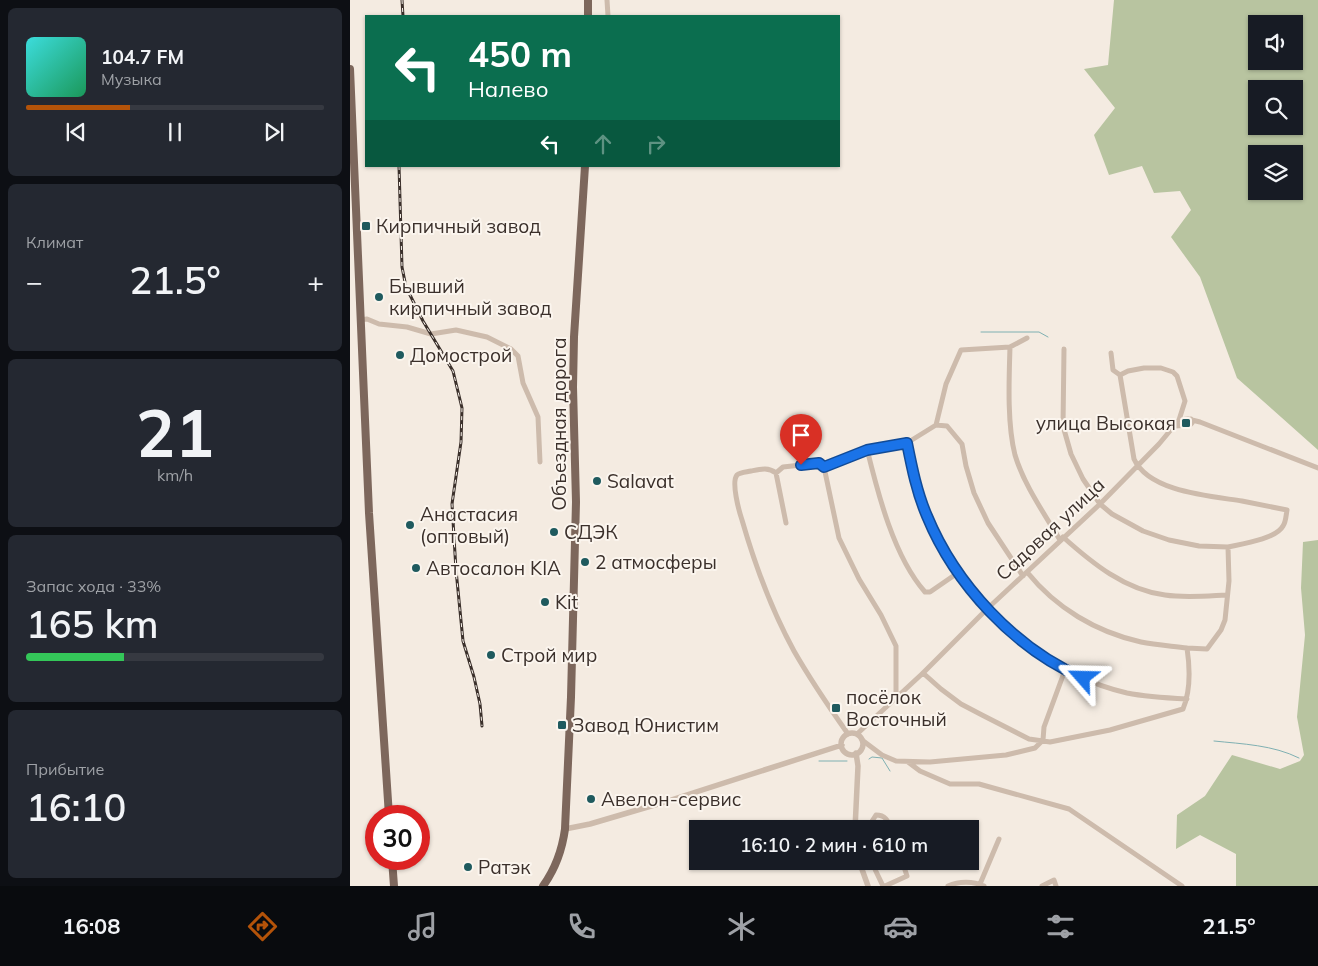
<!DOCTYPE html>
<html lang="ru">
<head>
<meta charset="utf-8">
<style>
  body { margin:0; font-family:Mulish,sans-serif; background:#242831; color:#f1f3f6; height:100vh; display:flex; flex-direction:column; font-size:19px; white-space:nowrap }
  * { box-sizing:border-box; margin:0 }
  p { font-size:16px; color:#9ea1a6 }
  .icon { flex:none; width:28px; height:28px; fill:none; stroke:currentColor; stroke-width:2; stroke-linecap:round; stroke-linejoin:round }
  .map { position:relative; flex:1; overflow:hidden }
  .sheet { display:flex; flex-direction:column; gap:8px; padding:8px; background:#0d0f14; width:350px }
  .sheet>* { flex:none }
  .top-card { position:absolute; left:15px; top:15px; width:475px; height:152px; border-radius:0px; box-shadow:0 1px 4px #0004; background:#0b6e4f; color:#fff; overflow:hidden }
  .tools { position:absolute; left:898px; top:15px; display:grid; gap:10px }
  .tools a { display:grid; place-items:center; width:55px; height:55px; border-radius:0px; background:#171b24; box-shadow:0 1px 4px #0004; font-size:25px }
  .speed { position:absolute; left:15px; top:805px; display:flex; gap:10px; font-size:25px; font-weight:700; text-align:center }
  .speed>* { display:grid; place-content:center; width:65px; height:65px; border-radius:50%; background:#171b24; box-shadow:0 1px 4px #0004; line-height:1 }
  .speed .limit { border:8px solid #d22; background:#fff; color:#111 }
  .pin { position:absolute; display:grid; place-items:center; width:42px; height:42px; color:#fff; margin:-51px -21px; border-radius:50% 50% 50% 0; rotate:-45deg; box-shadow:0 0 5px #0007 }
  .pin .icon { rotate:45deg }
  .me { position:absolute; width:55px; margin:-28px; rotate:295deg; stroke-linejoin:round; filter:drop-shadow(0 0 4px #0008) }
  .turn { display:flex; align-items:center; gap:18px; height:105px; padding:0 20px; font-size:22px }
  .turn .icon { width:65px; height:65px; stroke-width:2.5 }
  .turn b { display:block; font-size:35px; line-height:42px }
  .lanes { display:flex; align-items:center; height:48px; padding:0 20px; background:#0003; justify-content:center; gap:25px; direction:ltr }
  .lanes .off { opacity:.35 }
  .big { font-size:38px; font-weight:600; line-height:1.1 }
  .sheet .tile { flex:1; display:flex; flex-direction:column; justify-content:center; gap:8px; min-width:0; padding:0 18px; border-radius:8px; background:#242831 }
  .sheet .dial { align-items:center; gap:0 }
  .dial b { font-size:65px; line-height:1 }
  .song { display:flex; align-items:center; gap:15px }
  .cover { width:60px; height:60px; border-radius:8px; background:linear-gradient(135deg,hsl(180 70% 55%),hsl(150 70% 35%)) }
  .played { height:5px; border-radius:2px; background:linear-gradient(90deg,#b45309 35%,#363941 35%) }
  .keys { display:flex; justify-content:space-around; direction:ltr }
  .heat { display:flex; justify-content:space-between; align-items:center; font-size:28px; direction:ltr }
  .charge { height:8px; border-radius:4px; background:linear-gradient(90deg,#34c759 33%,#363941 0) }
  .trip { position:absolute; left:339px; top:820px; width:290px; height:50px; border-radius:0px; background:#171b24; box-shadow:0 1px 4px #0004; font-weight:600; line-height:50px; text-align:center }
  .menu { display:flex; height:80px; justify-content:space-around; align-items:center; background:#090b0e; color:#9ea1a6 }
  .menu .icon { width:35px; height:35px }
  .menu .on { color:#b45309 }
  .menu b { font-size:22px; color:#f1f3f6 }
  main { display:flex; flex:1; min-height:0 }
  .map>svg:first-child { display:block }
</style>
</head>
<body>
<main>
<section class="sheet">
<div class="tile">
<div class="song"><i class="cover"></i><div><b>104.7 FM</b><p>Музыка</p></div></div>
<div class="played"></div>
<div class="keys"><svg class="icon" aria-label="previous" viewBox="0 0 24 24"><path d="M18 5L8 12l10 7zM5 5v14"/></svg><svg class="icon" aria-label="pause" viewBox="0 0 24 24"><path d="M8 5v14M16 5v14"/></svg><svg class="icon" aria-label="next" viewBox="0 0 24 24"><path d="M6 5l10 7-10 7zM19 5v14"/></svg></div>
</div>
<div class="tile"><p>Климат</p>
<div class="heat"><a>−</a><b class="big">21.5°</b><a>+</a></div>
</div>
<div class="tile dial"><b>21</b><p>km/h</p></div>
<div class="tile"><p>Запас хода · 33%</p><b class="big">165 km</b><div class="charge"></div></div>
<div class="tile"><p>Прибытие</p><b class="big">16:10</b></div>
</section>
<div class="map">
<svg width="968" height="886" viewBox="0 0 968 886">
  <rect width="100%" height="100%" fill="#f4ebe1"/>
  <!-- green -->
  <path fill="#b8c4a0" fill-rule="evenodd" d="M764,0H968V450L887,378L850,277L821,237L841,210L830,191L804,193L792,166L759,175L744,135L765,108L734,69L758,65ZM906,24H944V61H906ZM906,89H944V126H906ZM906,154H944V191H906Z
    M968,540V886H886V854L850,835L826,849L827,815L855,796L882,755L930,769L950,761L954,755L947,717L955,635L951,588L953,542Z"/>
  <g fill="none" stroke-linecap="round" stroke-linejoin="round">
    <!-- stream -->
    <path stroke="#7fb0b2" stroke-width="1" d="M631,332H689L698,337
      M864,741C893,744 923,745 949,758
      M519,759L522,757L532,758L540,771
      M469,761H497"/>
    <!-- minor -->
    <path stroke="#cdbbac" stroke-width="5" d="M257,0L258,16
      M10,320L17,319L29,324L57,327L81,334L106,330L137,337L161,349L168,356L173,383L188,417L190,462
      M660,347C659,379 657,424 665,455C674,485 694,513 710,540
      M714,349L713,426L721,454L733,479L750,504L762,514L793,531L819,540L849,546L878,547
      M761,353L763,370L770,375
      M829,420L838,419L850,422L968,468
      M586,425L597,426L612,444L616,466L624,493L638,523L673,576
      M825,426L840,425L842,423L841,419
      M557,443C563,474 570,504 584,533C589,542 595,550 600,559C640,622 703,676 777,693C797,697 817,698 837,699
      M517,449C528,494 544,557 575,592H580L609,572
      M474,467L469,463L433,467L426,473C418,467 411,469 401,471C397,472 390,472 387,475C381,482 389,511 392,520C405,565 421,609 444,651C460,679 479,707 498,734
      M474,467L517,449L557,443L586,425L596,384L611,350L660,347L677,338
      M474,467L489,538L509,579L531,615L546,646V699
      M426,473L436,523
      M713,537C742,563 775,590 815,595C835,598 856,596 876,595
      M677,572C706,608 746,632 791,642C806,645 822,646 837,648
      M507,734L573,673L637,609L750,504L809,444L829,420L835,401L827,376L823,372L811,368H794L778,371L770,375L784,459C799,492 860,496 892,501C907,504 922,507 937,510C936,515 936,522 933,526C926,539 892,544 878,547L879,581L875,620L871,630L857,649L837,648C840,668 841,690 833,709L760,730L700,742L679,739L632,715L611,704L591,689L573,673
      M512,740L532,755L546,761L580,762L656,755L685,748L693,740
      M693,740L694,727L715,670
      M558,762L570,771L600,784H629L719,809L832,886
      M517,829L526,815C535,815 538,820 541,829
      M521,861L533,886
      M630,884L649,839
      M535,886L557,876L552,861
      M598,886C609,881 623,881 634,886
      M692,886L704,880L706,886"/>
    <!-- tertiary -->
    <path stroke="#cdbbac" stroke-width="5.5" d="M491 744a11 11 0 1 1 22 0a11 11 0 1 1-22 0Z
      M215,829L240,824L318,801L492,745
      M505,829L508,766L506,753
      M509,861L518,886"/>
    <!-- primary -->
    <path stroke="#7d675c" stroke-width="8" d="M238,16V0
      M0,69L19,513L39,816
      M42,859L44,886
      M193,886C206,868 212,851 215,829L221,697L226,502L223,387L224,337L235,166"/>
    <!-- rail casing -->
    <g stroke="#3b302b" stroke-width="3">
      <path id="rail" d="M52,0L53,16
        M49,166L52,267L56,287L73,321L103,371L112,408L111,442L102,504L106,570L113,641L124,677L130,704L132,726"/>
    </g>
    <!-- rail -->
    <use href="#rail" stroke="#fbf5ee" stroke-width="1" stroke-dasharray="4" stroke-linecap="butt"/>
  </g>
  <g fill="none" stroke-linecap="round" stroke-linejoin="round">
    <!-- route casing -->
    <g stroke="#114b97" stroke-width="12">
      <path id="route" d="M451,465L469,463L474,467L517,450L557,443C562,468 567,493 577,516C605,584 665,649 733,678"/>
    </g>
    <!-- route -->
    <use href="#route" stroke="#1a73e8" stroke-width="9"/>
  </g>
  <!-- markers -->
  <g fill="#1f5a5e" stroke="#fbf5ee" stroke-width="2">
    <rect x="11" y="221" width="10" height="10" rx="2.5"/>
    <circle cx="29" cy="297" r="5"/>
    <circle cx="50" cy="355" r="5"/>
    <rect x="831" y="418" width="10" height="10" rx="2.5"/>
    <circle cx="247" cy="481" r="5"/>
    <circle cx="60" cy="525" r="5"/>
    <circle cx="204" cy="532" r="5"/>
    <circle cx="235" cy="562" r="5"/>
    <circle cx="66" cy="568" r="5"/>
    <circle cx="195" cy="602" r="5"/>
    <circle cx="141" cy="655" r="5"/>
    <rect x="481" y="703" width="10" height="10" rx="2.5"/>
    <rect x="207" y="720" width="10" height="10" rx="2.5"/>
    <circle cx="241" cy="799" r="5"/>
    <circle cx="118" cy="867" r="5"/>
  </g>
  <g text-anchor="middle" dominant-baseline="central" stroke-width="4" stroke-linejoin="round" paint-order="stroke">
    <!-- poi labels -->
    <g font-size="19" fill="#3b302b" stroke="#fbf5ee" text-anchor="start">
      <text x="26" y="226">Кирпичный завод</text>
      <text x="39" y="286">Бывший<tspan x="39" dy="22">кирпичный завод</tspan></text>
      <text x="60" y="355">Домострой</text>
      <text x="826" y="423" text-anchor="end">улица Высокая</text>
      <text x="257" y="481">Salavat</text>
      <text x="70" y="514">Анастасия<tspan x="70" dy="22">(оптовый)</tspan></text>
      <text x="214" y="532">СДЭК</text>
      <text x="245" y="562">2 атмосферы</text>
      <text x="76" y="568">Автосалон KIA</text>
      <text x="205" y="602">Kit</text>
      <text x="151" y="655">Строй мир</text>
      <text x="496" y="697">посёлок<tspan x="496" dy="22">Восточный</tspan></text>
      <text x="222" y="725">Завод Юнистим</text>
      <text x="251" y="799">Авелон-сервис</text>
      <text x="128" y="867">Ратэк</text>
    </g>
    <!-- street labels -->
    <g font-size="19" fill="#3b302b" stroke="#fbf5ee">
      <text transform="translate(209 424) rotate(-90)">Объездная дорога</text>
      <text transform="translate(700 529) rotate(-43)">Садовая улица</text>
    </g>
  </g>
</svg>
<div class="tools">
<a><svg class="icon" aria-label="sound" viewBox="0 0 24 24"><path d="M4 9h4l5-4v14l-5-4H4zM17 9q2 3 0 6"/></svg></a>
<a><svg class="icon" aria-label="search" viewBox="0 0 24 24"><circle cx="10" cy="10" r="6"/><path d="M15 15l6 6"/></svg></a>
<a><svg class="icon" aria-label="layers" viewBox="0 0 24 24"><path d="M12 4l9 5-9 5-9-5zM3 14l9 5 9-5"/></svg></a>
</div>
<div class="speed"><div class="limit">30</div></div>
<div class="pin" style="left:451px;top:465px;background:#d93025"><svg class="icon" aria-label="arrive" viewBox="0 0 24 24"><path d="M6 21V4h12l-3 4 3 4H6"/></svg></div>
<svg class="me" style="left:733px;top:678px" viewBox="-20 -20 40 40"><path d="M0-17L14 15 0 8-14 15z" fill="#1a73e8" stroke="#fff" stroke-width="4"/></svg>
<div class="trip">16:10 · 2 мин · 610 m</div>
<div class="top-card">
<div class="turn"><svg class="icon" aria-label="left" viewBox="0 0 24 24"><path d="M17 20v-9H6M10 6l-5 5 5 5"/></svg><div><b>450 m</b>Налево</div></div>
<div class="lanes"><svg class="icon" aria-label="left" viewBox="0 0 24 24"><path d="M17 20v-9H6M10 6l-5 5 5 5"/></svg><svg class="icon off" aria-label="ahead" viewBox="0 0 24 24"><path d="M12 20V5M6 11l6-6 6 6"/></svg><svg class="icon off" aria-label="right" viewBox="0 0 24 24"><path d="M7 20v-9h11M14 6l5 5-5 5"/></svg></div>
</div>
</div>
</main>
<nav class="menu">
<b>16:08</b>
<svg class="icon on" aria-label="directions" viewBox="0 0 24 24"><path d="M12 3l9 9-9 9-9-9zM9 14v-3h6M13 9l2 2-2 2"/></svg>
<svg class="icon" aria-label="music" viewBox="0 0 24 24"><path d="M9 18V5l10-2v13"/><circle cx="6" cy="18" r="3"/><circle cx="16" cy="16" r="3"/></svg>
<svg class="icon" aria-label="phone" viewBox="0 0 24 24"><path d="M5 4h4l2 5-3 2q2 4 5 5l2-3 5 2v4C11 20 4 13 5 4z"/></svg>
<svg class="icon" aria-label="climate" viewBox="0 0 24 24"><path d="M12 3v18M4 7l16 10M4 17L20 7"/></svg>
<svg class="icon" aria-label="car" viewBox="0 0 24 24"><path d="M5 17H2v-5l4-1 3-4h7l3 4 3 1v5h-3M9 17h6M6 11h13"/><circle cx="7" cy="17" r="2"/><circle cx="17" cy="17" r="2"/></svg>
<svg class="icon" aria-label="filters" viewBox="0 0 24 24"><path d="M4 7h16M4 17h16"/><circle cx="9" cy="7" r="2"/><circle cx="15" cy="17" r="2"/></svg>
<b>21.5°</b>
</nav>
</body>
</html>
